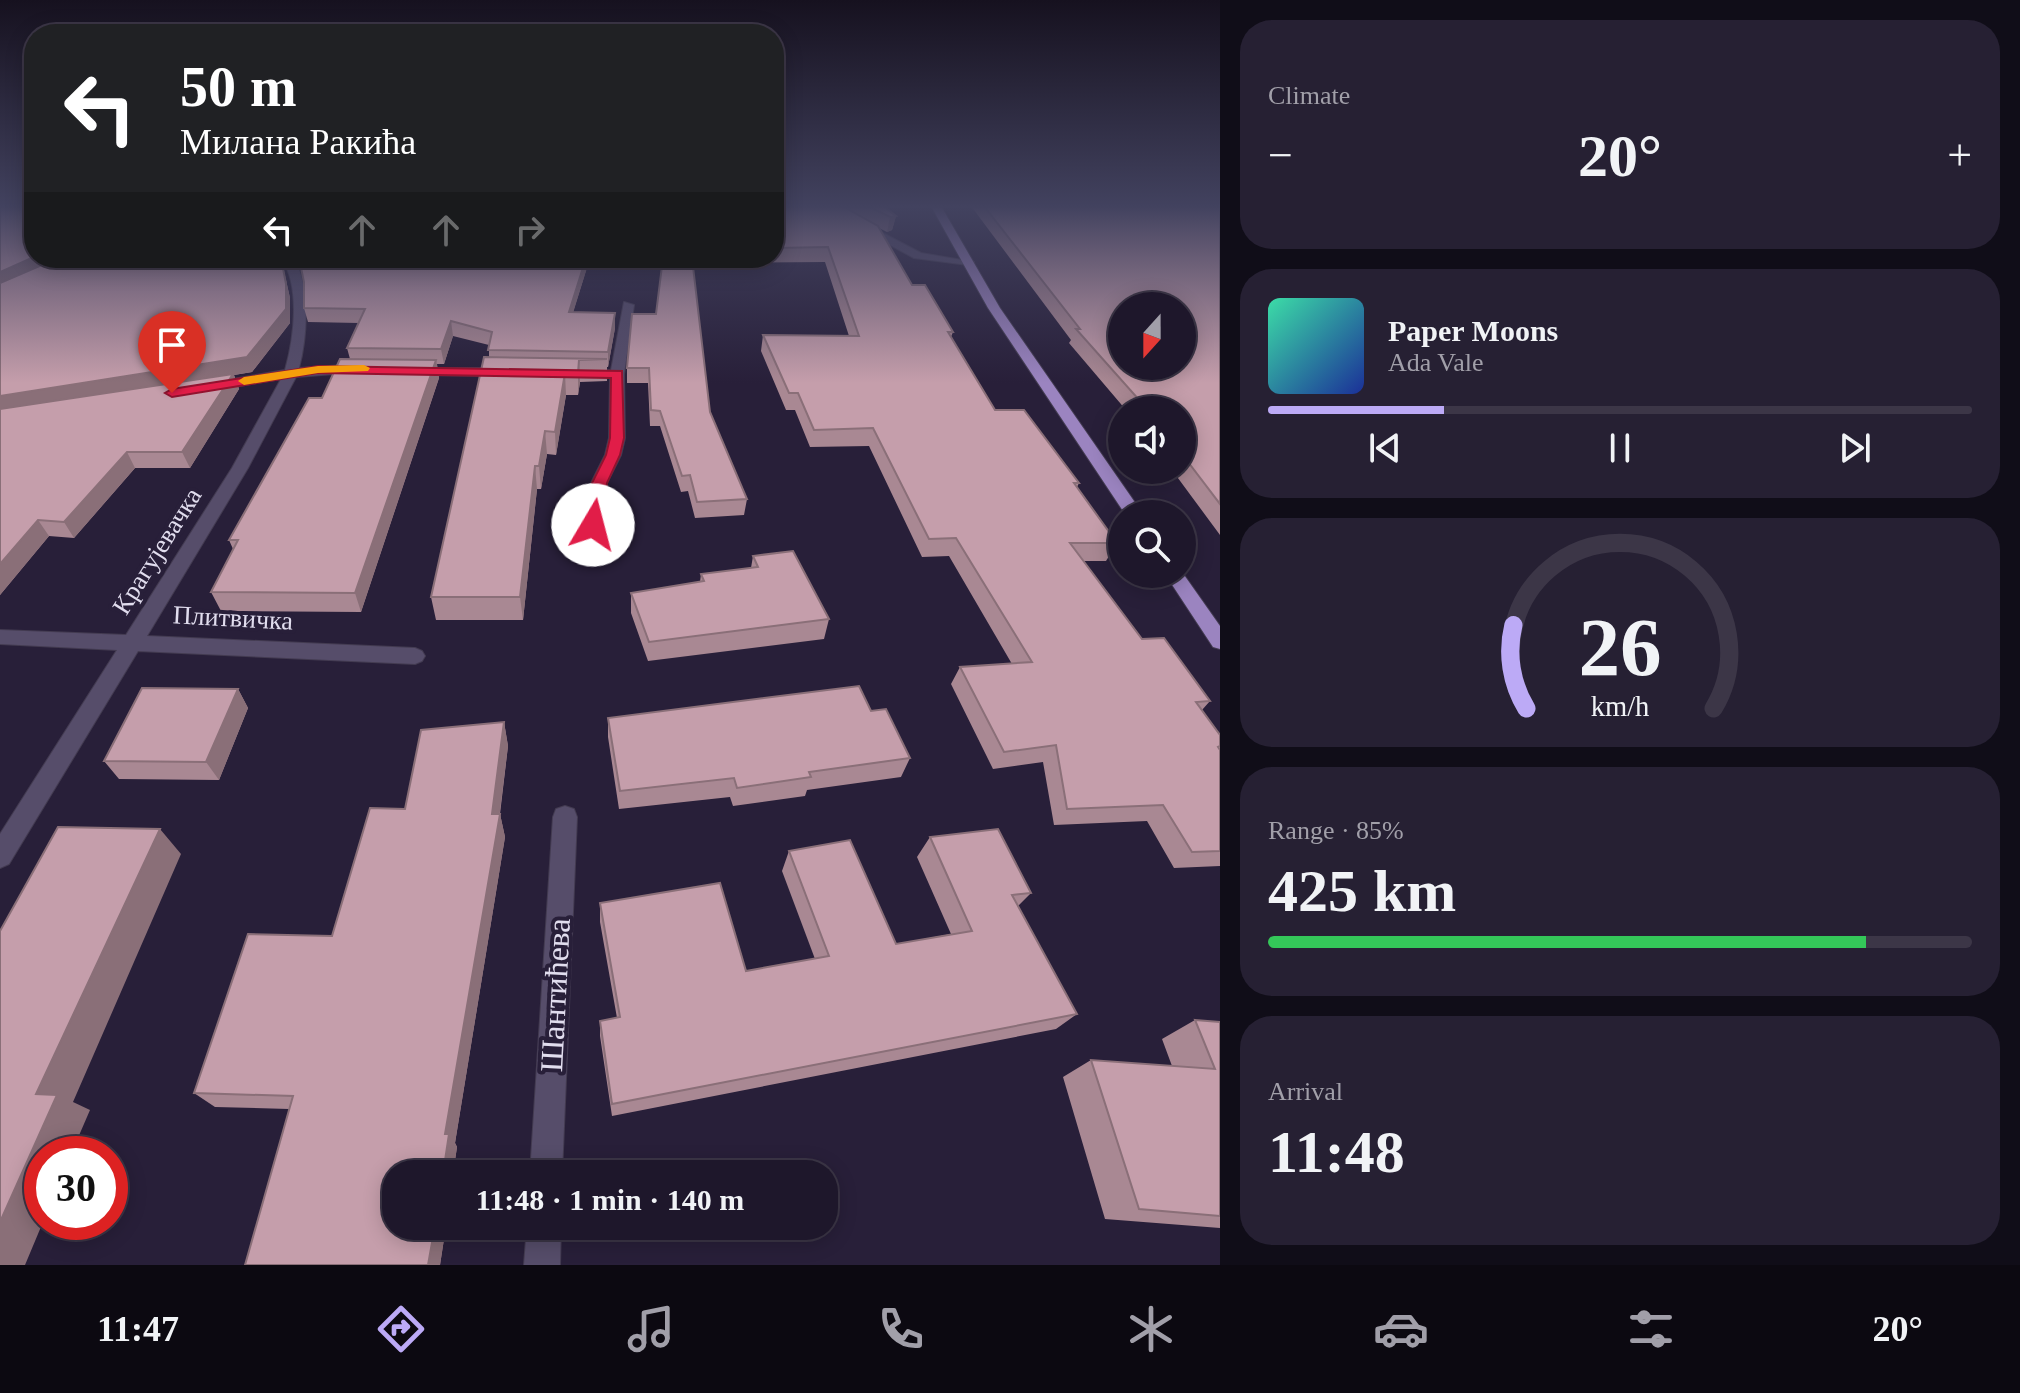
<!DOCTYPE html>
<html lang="en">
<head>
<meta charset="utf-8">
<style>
  body { margin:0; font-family:"Times New Roman",serif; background:#262033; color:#f1f3f6; height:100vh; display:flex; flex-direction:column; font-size:30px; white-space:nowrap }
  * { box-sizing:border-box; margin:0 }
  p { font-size:26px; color:#a19fa9 }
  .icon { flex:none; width:44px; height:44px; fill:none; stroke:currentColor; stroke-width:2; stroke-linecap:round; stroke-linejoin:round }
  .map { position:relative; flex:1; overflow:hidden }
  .side { display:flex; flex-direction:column; gap:20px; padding:20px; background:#100d18; width:800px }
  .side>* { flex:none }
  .hud { position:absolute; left:24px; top:24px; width:760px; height:244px; border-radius:32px; box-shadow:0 4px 20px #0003,0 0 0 2px #3c3647; background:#202124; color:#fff; overflow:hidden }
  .needle { width:52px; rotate:201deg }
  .fabs { position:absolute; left:1108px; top:292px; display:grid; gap:16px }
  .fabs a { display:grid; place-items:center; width:88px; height:88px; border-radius:50%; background:#1e172b; box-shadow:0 4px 20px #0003,0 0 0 2px #3c3647; font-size:40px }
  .speed { position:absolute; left:24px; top:1136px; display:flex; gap:16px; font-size:40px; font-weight:700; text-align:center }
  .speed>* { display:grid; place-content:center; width:104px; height:104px; border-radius:50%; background:#1e172b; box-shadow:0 4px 20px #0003,0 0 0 2px #3c3647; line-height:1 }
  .speed .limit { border:12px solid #d22; background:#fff; color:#111 }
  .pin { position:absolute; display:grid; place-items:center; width:68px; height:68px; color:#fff; margin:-82px -34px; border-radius:50% 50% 50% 0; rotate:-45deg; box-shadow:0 0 8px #0007 }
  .pin .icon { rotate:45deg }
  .me { position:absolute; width:88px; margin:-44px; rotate:8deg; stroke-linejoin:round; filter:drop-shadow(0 0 6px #0008) }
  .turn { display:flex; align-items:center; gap:28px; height:168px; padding:0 24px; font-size:36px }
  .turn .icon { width:104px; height:104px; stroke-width:2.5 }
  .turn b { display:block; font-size:56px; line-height:68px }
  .lanes { display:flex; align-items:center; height:76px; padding:0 24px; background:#0003; justify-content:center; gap:40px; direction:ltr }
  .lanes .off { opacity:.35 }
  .big { font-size:60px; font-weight:700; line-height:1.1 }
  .side .widget { flex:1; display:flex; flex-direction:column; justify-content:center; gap:12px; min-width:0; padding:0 28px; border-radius:32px; background:#262033 }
  .side .dial { align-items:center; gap:0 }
  .dial svg { height:208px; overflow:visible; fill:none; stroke:#3c3647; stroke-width:7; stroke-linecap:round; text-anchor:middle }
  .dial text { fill:#f1f3f6; stroke:none }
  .song { display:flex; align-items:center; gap:24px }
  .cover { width:96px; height:96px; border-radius:12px; background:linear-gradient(135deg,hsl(160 70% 55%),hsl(230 70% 35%)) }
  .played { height:8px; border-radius:4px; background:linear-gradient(90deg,#bcaaf6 25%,#3c3647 25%) }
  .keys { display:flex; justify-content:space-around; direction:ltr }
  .heat { display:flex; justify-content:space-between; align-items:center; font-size:44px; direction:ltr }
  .charge { height:12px; border-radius:6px; background:linear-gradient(90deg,#34c759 85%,#3c3647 0) }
  .trip { position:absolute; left:382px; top:1160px; width:456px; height:80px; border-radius:32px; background:#1e172b; box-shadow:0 4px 20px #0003,0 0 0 2px #3c3647; font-weight:700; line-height:80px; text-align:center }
  .dock { display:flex; height:128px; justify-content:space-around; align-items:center; background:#0c0911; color:#a19fa9 }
  .dock .icon { width:56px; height:56px }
  .dock .current { color:#bcaaf6 }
  .dock b { font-size:36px; color:#f1f3f6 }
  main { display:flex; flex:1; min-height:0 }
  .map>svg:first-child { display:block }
</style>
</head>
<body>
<main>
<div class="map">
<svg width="1220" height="1265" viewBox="0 0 1220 1265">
  <rect width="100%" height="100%" fill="#281f39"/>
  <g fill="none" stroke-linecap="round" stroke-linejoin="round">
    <!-- minor casing -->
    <g stroke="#433b51" stroke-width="2">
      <path id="minor" d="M818,206H831L921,253L974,262L968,265L914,258Z
        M281,258H293C311,283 307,339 299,368L360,364L367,368L360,372L296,377L248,468L147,636L415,648L422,651L425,656L422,661L415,664L138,651L9,864L0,868V834L117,650L0,644V630L126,635L232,468L281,379L210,391L203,387L210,383L285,370C294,338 301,286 281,258Z
        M624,302L634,305L624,374L625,438L621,455L607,483L602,525L593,531L584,525L591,483L605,455L609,438L610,378L580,377L573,373L580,369L611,370Z
        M407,368H508L515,372L508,376L412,375L407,374Z
        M565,806L574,809L577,817L562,1174H530L553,817L556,809Z
        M527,1226H561L560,1265H524Z"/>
    </g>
    <!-- major casing -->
    <g stroke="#433b51" stroke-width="2">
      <path id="major" d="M931,206H941L1000,308L1143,514H1125L988,308Z
        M1182,572L1220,626V649L1213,647L1165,574H1182Z"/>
    </g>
    <!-- minor -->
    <use href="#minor" fill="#564d6a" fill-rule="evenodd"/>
    <!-- major -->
    <use href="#major" fill="#9b84c0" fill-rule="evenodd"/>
  </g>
  <!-- wall -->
  <path fill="#a98893" d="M0,206L34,258L284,271L290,298V323L252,372L234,375L239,389L190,468H135L74,538L49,536L0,595Z
    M774,206H883L896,216L892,230L887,232L879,228L912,285L953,332L951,337L995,410L1079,483L1077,487L1117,543L1106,561H1083L1142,639L1210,701L1202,710L1220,735V866L1174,868L1147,821L1054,825L1043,762L993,769L951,684L960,667L1012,664L949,556L922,557L869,446L810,447L795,410H786L761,351L763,335L849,336L825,262L724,263L722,258H774Z
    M971,206H1220V535L1172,470H1182V410H1126L1069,343L1071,340Z
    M296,258H590L573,312L615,328L608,367H607V381L580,382L578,395H566L556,455L547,454L541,489H537L523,620H436L431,597L489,357V345L453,336L444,364H437L439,378L361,612L221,611L211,592L233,549L229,540L322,398L350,359L347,348L359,323L308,322L304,308V282L300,265Z
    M656,314L710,412L747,499L744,515L695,518L688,491L681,492L660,426H650L648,383H627V368Z
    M753,556L829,619L824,639L648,661L631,613V593L700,582L701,574L751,568Z
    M238,689L248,708L219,780L119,779L104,761Z
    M871,711L910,758L901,777L807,790L805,796L733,806L730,797L619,809L608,737V718Z
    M504,722L508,746L500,814L505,837L455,1143L457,1147L453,1174H396V1226H446L440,1265H245L289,1109L215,1107L194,1093L248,934L332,936L370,808L405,809L421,730Z
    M930,837L1031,893L1018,906L1077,1014L1056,1029L612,1116L600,1036V1021L617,1018L600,922V903L746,971L815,959L782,871L789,851L896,944L951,934L917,857Z
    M1195,1020L1220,1022V1228L1105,1219L1063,1077L1091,1060L1172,1066L1162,1039Z"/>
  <!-- shaded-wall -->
  <path fill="#8a6f78" d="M896,216L892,230L887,232L890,217Z
    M34,257V258H68L0,289V272Z
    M281,258L290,298V323L252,372L234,375L239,389L190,468L182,452L0,413V396Z
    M586,258H590L569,326V312Z
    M615,313V328L608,367V352Z
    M451,321L453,336L444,364L441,349Z
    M436,360L439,378L361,612L355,593Z
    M579,360L580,382L578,395V373Z
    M565,373L566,395L556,455L555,432Z
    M545,431L547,454L541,489L539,466Z
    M127,452L135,468L74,538L64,522Z
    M535,466L537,489L523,620L520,597Z
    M38,520L49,536L0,595V564Z
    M238,689L248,708L219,780L206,762Z
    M504,722L508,746L499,819L500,814L505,837L455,1143L457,1147L453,1174H443L445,1134L492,814Z
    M160,829L181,854L73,1102L90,1110L71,1154H42V1222H43L25,1265H0V1222L36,1094Z
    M435,1226H446L440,1265H428Z"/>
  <!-- building -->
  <path fill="#c59eab" stroke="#8a6f78" stroke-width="2" fill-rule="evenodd" d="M0,206H34V257L0,272Z
    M774,206H842L878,226L912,285H925L953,332H948L995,410H1024L1079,483H1074L1117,543H1070L1142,639L1164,638L1210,701L1196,702L1220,735V746L1218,747L1220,750V851L1192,852L1163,805L1067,809L1056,745L1004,752L960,667L1032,662L956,538L929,539L873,428L814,430L798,393H789L763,335L859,336L828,247L774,248Z
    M868,206H883L896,216L890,217Z
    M984,206H1220V504L1182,454V410H1148L1076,329H1080ZM1122,306H1182V366H1122Z
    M58,258H281L286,284V309L247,357L0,396V283Z
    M299,258H586L569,312L615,313L608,352L488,350L492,332L451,321L441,349L347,348L365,309L304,308V282Z
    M663,258H692L710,412L747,499L697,502L690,475L682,476L660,411L651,410L649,368H627L632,314H656Z
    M484,357L607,359L579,360L578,373H565L555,432L545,431L539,466H535L520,597H431Z
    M340,359L436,360L355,593L211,592L238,540H229L309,398H322Z
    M233,374L182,452H127L64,522L38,520L0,564V409Z
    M793,551L829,619L649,642L631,593L704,581L701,574L758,567L753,556Z
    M859,686L871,711L886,709L910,758L809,772L811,777L737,788L734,778L620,791L608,718Z
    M142,688L238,689L206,762L104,761Z
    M504,722L492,814H500L445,1134H449L443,1174H396V1226H435L428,1265H245L293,1096L194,1093L248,934L332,936L370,808L405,809L421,730Z
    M58,827L160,829L36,1094L57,1095L0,1222V931Z
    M998,829L1031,893L1012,895L1077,1014L612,1104L600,1021L620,1017L600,903L720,883L746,971L829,956L789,851L850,840L896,944L972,931L930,837Z
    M1195,1020L1220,1022V1216L1139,1209L1091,1060L1215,1069Z"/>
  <!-- sky -->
  <linearGradient id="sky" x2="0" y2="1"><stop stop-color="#16111f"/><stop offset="0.54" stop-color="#42425f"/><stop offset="1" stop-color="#42425f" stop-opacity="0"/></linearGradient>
  <rect width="1220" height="383" fill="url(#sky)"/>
  <!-- route -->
  <path fill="#e11d48" stroke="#92132f" stroke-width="2" d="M318,366L622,371L624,438L620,455L607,483L601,525L593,530L585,525L592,483L606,455L610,438L611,378L318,373L172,397L165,393L172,389Z"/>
  <!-- slow -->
  <path fill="#f59e0b" d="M364,365L370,368L368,371L318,373L244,385L238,381L244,377L318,366Z"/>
  <g text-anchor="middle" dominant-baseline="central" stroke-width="8" stroke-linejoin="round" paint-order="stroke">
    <!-- street labels -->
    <g font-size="26" fill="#e1ddee" stroke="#281f39">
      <text transform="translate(157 551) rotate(-58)">Крагујевачка</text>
      <text transform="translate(233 618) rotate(3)">Плитвичка</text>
    </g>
    <!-- near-street labels -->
    <g font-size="32" fill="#e1ddee" stroke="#281f39">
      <text transform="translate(555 995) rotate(-87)">Шантићева</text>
    </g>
  </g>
</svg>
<div class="fabs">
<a><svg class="needle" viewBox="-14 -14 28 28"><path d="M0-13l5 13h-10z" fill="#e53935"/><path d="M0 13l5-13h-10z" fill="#a19fa9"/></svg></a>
<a><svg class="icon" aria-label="sound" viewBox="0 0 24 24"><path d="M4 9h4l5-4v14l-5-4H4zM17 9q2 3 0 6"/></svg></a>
<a><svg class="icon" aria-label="search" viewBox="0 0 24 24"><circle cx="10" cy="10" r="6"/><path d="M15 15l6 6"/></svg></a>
</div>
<div class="speed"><div class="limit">30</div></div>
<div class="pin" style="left:172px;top:393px;background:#d93025"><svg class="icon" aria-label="arrive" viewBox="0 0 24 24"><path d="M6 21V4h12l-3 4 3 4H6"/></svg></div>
<svg class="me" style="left:593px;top:525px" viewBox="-20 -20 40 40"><circle r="19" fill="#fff"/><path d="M0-13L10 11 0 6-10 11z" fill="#e11d48"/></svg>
<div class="trip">11:48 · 1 min · 140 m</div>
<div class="hud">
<div class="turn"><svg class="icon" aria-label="left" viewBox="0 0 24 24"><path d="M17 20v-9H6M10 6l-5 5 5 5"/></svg><div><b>50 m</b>Милана Ракића</div></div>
<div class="lanes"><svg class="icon" aria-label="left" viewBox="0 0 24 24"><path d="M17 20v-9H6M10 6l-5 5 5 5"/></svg><svg class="icon off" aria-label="ahead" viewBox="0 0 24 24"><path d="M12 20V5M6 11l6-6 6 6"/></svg><svg class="icon off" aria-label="ahead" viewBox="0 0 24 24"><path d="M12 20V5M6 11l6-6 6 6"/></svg><svg class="icon off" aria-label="right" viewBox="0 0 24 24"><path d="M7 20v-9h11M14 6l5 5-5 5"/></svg></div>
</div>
</div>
<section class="side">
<div class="widget"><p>Climate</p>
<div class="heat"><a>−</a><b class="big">20°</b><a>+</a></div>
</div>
<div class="widget">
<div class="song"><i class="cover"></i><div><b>Paper Moons</b><p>Ada Vale</p></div></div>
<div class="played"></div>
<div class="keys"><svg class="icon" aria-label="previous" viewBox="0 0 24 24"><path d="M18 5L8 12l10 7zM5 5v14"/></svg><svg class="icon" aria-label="pause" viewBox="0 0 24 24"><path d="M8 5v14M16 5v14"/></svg><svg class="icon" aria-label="next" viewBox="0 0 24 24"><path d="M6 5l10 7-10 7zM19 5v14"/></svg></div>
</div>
<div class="widget dial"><svg viewBox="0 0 100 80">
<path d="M14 69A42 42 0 1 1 86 69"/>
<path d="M14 69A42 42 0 0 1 9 37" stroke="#bcaaf6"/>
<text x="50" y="56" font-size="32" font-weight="700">26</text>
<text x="50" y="72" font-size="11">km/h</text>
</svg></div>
<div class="widget"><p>Range · 85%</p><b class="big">425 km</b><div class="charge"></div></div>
<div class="widget"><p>Arrival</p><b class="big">11:48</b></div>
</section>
</main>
<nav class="dock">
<b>11:47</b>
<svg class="icon current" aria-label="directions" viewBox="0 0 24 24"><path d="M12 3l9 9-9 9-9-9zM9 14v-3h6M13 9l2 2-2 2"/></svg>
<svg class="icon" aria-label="music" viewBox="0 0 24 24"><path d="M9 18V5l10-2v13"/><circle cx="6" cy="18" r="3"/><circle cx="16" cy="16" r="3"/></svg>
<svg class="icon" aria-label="phone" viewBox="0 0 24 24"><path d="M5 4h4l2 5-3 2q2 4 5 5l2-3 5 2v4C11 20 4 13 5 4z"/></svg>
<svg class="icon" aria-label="climate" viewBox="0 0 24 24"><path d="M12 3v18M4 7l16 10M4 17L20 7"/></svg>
<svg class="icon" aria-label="car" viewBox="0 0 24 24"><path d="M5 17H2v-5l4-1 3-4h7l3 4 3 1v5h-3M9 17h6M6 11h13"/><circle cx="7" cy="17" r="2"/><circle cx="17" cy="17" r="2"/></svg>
<svg class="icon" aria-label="filters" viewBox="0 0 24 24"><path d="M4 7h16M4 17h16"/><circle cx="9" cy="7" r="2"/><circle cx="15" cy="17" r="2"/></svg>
<b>20°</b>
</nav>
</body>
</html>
